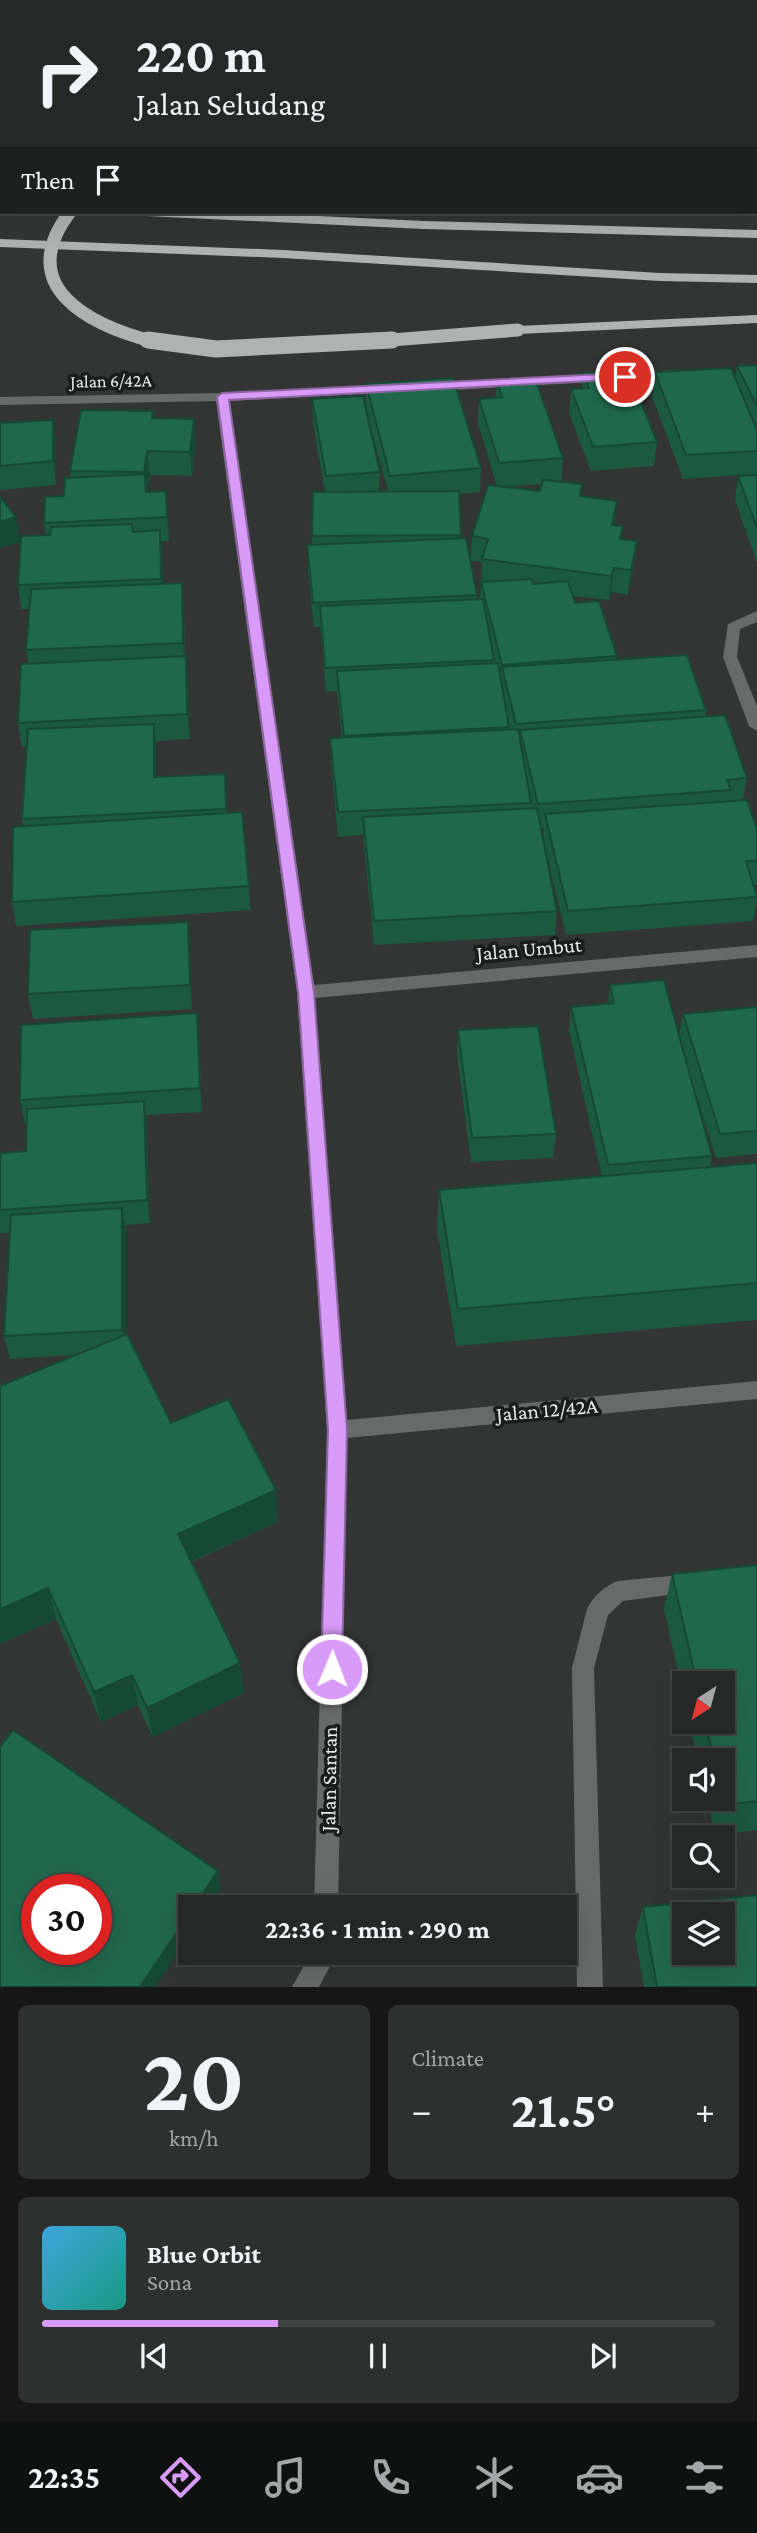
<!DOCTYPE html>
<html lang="en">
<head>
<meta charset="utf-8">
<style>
  body { margin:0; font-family:"Crimson Pro",serif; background:#2e302f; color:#f1f3f6; height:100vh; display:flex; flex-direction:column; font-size:26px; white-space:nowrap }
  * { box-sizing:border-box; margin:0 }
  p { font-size:23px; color:#a4a6a7 }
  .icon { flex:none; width:38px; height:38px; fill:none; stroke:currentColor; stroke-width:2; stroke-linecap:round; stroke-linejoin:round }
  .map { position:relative; height:1987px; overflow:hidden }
  .details { display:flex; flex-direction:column; gap:18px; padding:18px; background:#151615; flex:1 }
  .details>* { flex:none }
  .banner { position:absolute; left:0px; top:0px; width:758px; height:214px; box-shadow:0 7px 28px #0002,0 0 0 2px #424444; background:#262827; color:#f1f3f6; overflow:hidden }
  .needle { width:46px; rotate:216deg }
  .buttons { position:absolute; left:672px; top:1671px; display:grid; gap:14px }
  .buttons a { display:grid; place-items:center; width:63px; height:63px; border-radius:0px; background:#262827; box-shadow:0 7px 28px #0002,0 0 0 2px #424444; font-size:35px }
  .speed { position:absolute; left:21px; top:1874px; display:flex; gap:14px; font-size:35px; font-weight:700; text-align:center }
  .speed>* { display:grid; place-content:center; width:91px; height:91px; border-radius:50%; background:#262827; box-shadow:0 7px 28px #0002,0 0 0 2px #424444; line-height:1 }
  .speed .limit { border:10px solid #d22; background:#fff; color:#111 }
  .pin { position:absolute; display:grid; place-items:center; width:60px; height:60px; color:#fff; margin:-30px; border:4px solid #fff; border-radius:50%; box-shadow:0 2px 7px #0007 }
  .me { position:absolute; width:77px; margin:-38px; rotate:1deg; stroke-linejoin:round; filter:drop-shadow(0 0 5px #0008) }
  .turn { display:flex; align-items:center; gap:24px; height:147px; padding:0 21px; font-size:32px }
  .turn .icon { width:91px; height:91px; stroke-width:2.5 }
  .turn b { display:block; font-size:49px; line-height:60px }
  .then { display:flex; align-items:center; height:66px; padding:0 21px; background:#0003; gap:14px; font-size:26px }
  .big { font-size:52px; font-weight:700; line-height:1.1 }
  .details .widget { flex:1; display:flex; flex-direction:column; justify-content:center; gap:10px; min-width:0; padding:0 24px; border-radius:10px; background:#2e302f }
  .details .dial { align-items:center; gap:0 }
  .dial b { font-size:91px; line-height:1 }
  .song { display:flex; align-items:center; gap:21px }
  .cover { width:84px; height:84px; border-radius:10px; background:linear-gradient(135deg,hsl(200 70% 55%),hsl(170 70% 35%)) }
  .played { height:7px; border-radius:4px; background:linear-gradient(90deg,#d89bf8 35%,#424444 35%) }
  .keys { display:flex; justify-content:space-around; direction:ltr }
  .heat { display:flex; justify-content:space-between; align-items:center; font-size:38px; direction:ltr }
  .details .tiles { flex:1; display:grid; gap:18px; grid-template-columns:1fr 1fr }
  .widget:last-child { grid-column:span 2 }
  .trip { position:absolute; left:178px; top:1895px; width:399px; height:70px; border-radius:0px; background:#262827; box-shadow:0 7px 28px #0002,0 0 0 2px #424444; font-weight:700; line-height:70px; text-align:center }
  .menu { display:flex; height:112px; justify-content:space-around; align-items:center; background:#0f1010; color:#a4a6a7 }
  .menu .icon { width:49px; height:49px }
  .menu .selected { color:#d89bf8 }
  .menu b { font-size:32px; color:#f1f3f6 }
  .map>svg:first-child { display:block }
</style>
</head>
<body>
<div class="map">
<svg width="757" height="1987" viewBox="0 0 757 1987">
  <rect width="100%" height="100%" fill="#323534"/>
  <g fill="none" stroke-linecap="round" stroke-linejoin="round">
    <!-- minor -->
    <path fill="#686a69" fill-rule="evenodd" d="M678,370L684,374L683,377L434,391L428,387L434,383Z
      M388,385L394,389L393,392L229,401L314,985L757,945V957L315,998L347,1420L757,1381V1399L347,1438L338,1908H314L327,1430L297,992L216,401L0,405V397L222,393Z
      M757,611V622L740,629L737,657L757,706V731L749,726L723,657L728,624Z
      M691,1574L699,1577L702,1584L699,1591L623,1601L608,1615L594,1668L603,1987H577L572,1668L587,1609C592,1597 606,1585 618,1581Z
      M311,1953H337L319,1987H292Z"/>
    <!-- highway -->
    <path fill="#aeb2b0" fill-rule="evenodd" d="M0,58H2V66H0Z
      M756,68H757V76H756Z
      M756,88H757V96H756Z
      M0,92H2V100H0Z
      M756,118H757V126H756Z
      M0,131H2V139H0Z
      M756,160H757V168H756Z
      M0,179H2V187H0Z
      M0,201H2V209H0Z
      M139,212H230L424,221L757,230V238L424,229L146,216Z
      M0,239L283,250L660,273L757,275V283L660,281L283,258L0,247Z
      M757,315V323L518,334L511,330L518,326Z"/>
    <!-- highway-bridge-far1 -->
    <path stroke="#aeb2b0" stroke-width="13" d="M70,212C12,288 92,326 155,342
      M366,342L518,330"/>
    <!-- highway-bridge -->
    <path stroke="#aeb2b0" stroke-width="17" d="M148,340L216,349L392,340"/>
  </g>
  <!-- wall -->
  <path fill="#1c5941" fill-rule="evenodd" d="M757,365V474L683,479L652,396L655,372L735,379L737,366Z
    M584,373L657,442L654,466L591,471L569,413L571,389L582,388Z
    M497,381L563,458L561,482L582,484L581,496L615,525L623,526L621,539L634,565L628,595L611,592L609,600L573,596L575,603L617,656L616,659L706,710L705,716L747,778L743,800L757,829V885H754L757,895V900L753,921L566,935L543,839L544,828L541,829L557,911L555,935L374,945L363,835L338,837L331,763L330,738H342L337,691L326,692L320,627H314L308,570L307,545H312L313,492H325L313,423L312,399L366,406V384L481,468L480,492L459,494L461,539L471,560L472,536L497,486L478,423L479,399L496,397ZM367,414L388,491H379L380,472ZM542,484L540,491L504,487ZM471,561L482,562L480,599H477Z
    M154,418L196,443L192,476L150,475L147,492L166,491L169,541L161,542L163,583H182L184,607L185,656L188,680L190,739L156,741V777L225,774L227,813L249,886L250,910L16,926L12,902L23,826L22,819L27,747H22L18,723L29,663L26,650L29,609H21L18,585L46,535L44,523L64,496L70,478V471Z
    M53,420L56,443V485L0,490V423Z
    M757,475V563L735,500L738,476Z
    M188,922L190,946L192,1009L33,1019L28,994Z
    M610,985L679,1037L683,1014L757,1007V1154L716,1158L684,1056L712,1156L710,1167L757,1163V1320L456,1346L437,1229L439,1190L602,1177L569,1031L571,1007L608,1004Z
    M458,1030L556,1134L553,1158L471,1162L457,1054Z
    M199,1037L202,1112L146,1115L147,1125L150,1223L125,1225L126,1232V1334L171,1423L278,1522L191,1562L244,1693L153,1737L138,1705L101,1722L56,1619L0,1644V1386L75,1355L10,1359L4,1336L10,1233H0V1153L26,1151L27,1124H25L20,1100Z
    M757,1565V1830L715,1835L707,1799H723V1760H698L689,1722H723V1684H684V1699L664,1608L672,1574Z
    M643,1907L757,1987H644L635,1935Z"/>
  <!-- shaded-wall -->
  <path fill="#164935" d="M600,0H631L628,2H597Z
    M194,419L196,443L192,476L190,452Z
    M53,420L56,443V485L53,461Z
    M147,451L150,475L147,493L148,516L144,472Z
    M166,491L168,515L169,541L167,517Z
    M617,501L615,525H612Z
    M16,517L20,542L0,548V522Z
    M160,530L162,555L163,603L161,579Z
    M637,541L634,565L628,595L631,570Z
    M614,568L611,592L609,600L611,576Z
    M182,583L184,607L185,668L183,643Z
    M186,656L188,680L190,739L187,714Z
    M154,724L156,748L157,802L154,777Z
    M188,922L190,946L192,1009L190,985Z
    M197,1013L199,1037L202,1112L200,1088Z
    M144,1101L147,1125L150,1223L147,1200Z
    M122,1208L126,1232V1352L122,1330Z
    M276,1490L278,1522L182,1565L178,1534Z
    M48,1588L56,1619L0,1644V1609Z
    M240,1663L244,1693L153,1737L147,1708Z
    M132,1675L138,1705L101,1722L94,1692Z
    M218,1871L221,1889L208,1908H193Z
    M191,1911V1934L155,1987H140Z"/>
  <!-- building -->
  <path fill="#20684c" stroke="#164935" stroke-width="2" fill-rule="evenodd" d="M339,0H369L368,2H338Z
    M529,0H600L597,2H526Z
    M757,365V406L737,366Z
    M731,368L757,430V451L686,455L655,372Z
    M628,370L657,442L593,447L571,389L589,388L584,373Z
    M453,378L481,468L390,476L366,384Z
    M535,378L563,458L499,463L479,399L502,397L497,381Z
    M363,396L380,472L326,476L312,399Z
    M81,410L153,411L152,418L194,419L190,452L147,451L144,472L70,471Z
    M53,420V461L0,466V423Z
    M145,474L146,492L166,491L167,517L44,523L45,497L64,496L65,478Z
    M757,475V528L738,476Z
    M543,480L582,484L580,496L617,501L612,525L623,526L620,539L637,541L631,570L614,568L611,576L482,559L488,539L472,536L488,485L540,491Z
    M459,491L461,535L312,536L313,492Z
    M0,497L16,517L0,522Z
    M132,524L133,532L160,530L161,579L18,585L21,536L50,535L51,527Z
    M466,538L477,595L313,603L307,545Z
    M532,579L533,584L568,581L575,603L599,601L617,656L502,665L481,582Z
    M182,583L183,643L26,650L31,589Z
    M483,599L494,660L325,668L320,606Z
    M687,655L706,710L516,724L502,667Z
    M186,656L187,714L18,723L21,664Z
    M498,663L509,727L344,736L337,671Z
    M725,715L747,778L727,780L731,790L538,804L520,730Z
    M154,724V777L225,774L226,809L22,819L28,729Z
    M518,729L531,803L338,812L330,738Z
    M747,800L757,829V861H746L757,897L568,911L545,814Z
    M537,808L557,911L374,921L363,817Z
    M242,812L249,886L12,902L13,827Z
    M188,922L190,985L28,994L30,930Z
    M664,980L712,1156L608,1165L571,1007L614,1003L610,985Z
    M757,1007V1131L720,1134L683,1014Z
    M197,1013L200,1088L20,1100L21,1025Z
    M538,1026L556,1134L472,1138L458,1030Z
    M144,1101L147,1200L0,1210V1153L26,1151L27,1109Z
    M757,1163V1283L458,1309L439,1190Z
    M122,1208V1330L4,1336L11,1215Z
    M127,1334L171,1423L228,1399L276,1490L178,1534L240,1663L147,1708L132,1675L94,1692L48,1588L0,1609V1386Z
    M757,1565V1801L724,1805L723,1798V1760H714L705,1722H723V1684H697L672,1574Z
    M13,1730L218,1871L193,1908H191V1911L140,1987H0V1747ZM37,1890H96V1950H37Z
    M757,1895V1987H657L643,1907ZM684,1914H723V1953H684Z"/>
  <!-- route -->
  <path fill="#d89bf8" stroke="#8c65a1" stroke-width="2" d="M625,373L631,377L629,379L229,400L314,992L347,1430L342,1669L339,1676L332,1679L324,1676L321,1669L328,1430L298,992L217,397L222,393Z"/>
  <g text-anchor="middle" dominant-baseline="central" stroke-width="7" stroke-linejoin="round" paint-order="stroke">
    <!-- far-street labels -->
    <g font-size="18" fill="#ebedec" stroke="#1b1c1c">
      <text transform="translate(111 381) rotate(-1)">Jalan 6/42A</text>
    </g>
    <!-- street labels -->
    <g font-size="21" fill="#ebedec" stroke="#1b1c1c">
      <text transform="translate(529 949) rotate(-5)">Jalan Umbut</text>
      <text transform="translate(547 1410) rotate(-5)">Jalan 12/42A</text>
      <text transform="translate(329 1779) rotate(-89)">Jalan Santan</text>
    </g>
  </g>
</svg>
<div class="buttons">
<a><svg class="needle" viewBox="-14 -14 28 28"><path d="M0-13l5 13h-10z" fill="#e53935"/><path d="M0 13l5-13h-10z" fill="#a4a6a7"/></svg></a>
<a><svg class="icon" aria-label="sound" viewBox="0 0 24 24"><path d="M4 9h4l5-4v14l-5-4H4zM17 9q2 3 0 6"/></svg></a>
<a><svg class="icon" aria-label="search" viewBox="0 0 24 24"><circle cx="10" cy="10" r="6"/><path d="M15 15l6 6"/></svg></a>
<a><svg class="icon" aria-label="layers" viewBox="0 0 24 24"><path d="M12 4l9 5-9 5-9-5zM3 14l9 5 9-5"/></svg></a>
</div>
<div class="speed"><div class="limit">30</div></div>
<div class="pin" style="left:625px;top:377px;background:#d93025"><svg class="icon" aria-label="arrive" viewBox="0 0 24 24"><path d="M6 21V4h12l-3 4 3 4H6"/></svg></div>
<svg class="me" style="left:332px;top:1669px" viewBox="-20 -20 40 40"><circle r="17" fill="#d89bf8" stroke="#fff" stroke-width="3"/><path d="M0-11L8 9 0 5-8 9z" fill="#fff"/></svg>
<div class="trip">22:36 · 1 min · 290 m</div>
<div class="banner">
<div class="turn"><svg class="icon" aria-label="right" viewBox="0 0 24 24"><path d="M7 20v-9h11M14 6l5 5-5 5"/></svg><div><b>220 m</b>Jalan Seludang</div></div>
<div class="then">Then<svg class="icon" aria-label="arrive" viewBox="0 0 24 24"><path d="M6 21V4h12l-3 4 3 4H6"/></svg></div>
</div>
</div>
<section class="details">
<div class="tiles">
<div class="widget dial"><b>20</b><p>km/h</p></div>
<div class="widget"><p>Climate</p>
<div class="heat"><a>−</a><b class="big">21.5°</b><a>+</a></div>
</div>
<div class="widget">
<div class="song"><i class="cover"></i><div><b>Blue Orbit</b><p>Sona</p></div></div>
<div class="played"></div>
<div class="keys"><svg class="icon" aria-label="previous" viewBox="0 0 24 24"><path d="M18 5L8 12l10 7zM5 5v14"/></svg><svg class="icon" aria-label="pause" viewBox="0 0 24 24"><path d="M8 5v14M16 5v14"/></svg><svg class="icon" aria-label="next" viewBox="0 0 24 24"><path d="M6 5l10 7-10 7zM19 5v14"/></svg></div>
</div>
</div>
</section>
<nav class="menu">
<b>22:35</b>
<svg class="icon selected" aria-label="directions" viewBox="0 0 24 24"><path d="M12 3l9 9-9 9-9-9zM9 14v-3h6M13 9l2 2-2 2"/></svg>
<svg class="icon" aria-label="music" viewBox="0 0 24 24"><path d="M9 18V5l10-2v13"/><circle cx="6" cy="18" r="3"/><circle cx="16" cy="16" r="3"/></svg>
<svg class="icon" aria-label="phone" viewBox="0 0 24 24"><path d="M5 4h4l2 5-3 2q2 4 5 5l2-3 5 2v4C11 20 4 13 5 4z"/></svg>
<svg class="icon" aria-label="climate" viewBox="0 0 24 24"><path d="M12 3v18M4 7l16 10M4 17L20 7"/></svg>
<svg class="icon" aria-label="car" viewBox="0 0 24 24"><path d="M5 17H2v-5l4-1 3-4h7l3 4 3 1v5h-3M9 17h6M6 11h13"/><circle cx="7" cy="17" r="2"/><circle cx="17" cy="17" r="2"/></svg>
<svg class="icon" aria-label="filters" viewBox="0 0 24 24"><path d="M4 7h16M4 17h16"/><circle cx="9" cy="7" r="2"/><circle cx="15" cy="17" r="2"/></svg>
</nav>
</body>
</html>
